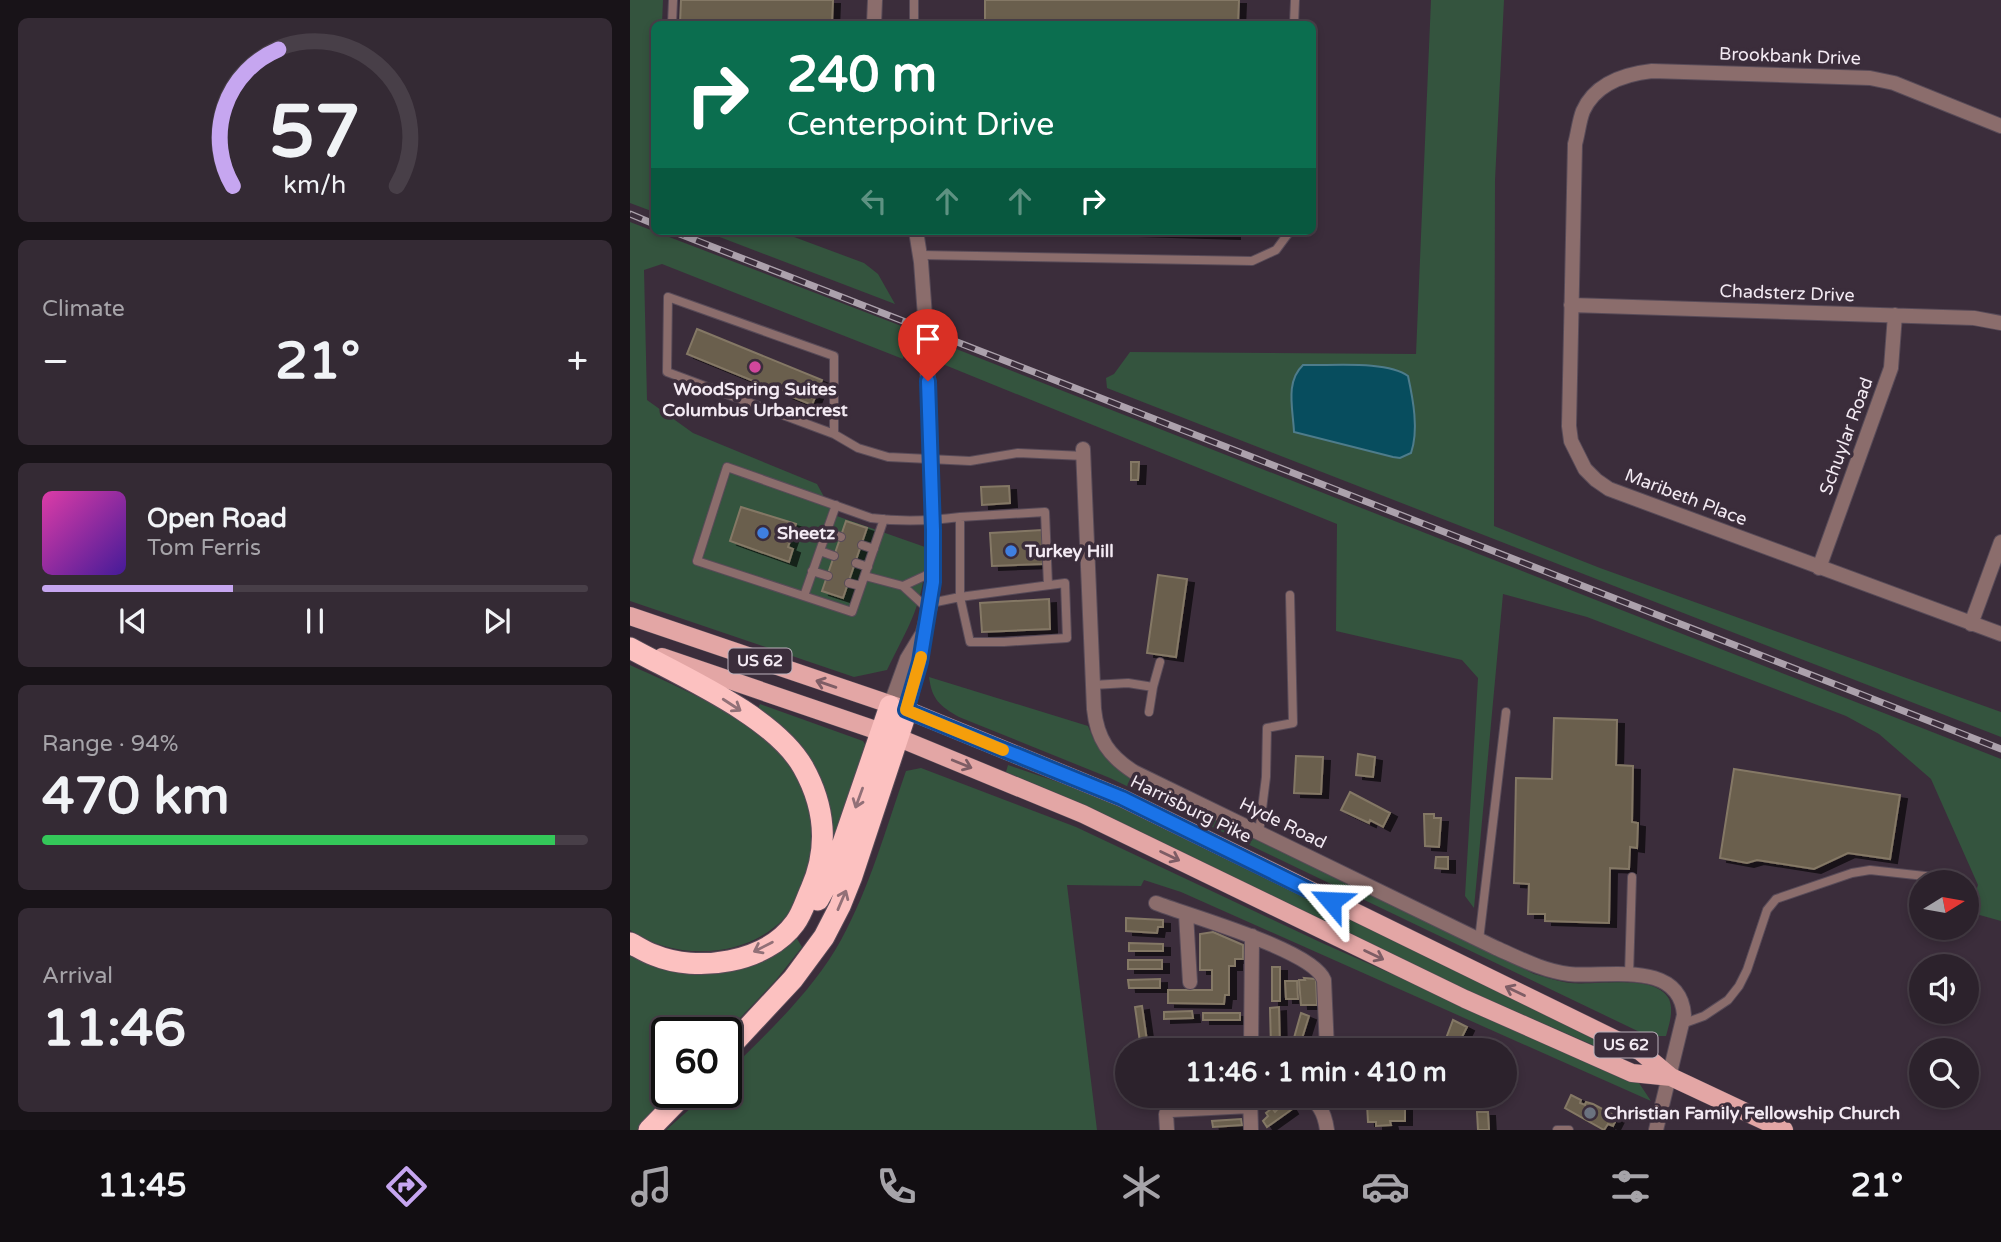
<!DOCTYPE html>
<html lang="en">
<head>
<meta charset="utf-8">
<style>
  body { margin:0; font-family:"Varela Round",sans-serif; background:#342a34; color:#f1f3f6; height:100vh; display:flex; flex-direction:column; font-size:26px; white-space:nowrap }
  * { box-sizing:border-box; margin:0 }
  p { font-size:23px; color:#a6a4a9 }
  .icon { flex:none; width:38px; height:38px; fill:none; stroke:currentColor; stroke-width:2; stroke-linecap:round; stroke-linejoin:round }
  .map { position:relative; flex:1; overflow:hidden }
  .side { display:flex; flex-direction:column; gap:18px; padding:18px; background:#181318; width:630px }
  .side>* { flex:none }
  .banner { position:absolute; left:21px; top:21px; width:665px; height:214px; border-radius:10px; box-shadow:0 4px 10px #0003,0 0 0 2px #483f48; background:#0b6e4f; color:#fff; overflow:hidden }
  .needle { width:46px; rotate:79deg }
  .buttons { position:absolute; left:1279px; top:870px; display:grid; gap:14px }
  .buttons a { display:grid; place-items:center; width:70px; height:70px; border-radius:50%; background:#2c222c; box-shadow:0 4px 10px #0003,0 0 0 2px #483f48; font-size:35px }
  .speed { position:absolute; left:21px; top:1017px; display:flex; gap:14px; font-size:35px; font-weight:700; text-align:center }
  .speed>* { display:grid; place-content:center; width:91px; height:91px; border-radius:50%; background:#2c222c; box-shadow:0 4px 10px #0003,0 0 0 2px #483f48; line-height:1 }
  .speed .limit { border:4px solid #111; border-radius:10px; background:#fff; color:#111 }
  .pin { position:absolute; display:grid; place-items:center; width:60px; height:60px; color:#fff; margin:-72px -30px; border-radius:50% 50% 50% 0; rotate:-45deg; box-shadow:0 0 7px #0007 }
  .pin .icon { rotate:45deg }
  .me { position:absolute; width:77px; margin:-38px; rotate:296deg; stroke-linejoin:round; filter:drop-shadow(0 0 5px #0008) }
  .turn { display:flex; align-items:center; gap:24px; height:147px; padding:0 21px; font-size:32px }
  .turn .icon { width:91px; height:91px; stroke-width:2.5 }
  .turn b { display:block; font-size:49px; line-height:60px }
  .lanes { display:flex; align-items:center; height:66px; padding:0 21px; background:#0003; justify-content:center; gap:35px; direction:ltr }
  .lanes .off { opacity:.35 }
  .big { font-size:52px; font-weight:700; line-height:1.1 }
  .side .tile { flex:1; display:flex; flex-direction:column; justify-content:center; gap:10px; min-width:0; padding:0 24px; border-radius:10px; background:#342a34 }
  .side .dial { align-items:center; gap:0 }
  .dial svg { height:182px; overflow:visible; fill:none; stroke:#483f48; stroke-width:7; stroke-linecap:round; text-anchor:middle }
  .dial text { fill:#f1f3f6; stroke:none }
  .song { display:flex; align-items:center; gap:21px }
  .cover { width:84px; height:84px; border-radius:10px; background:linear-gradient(135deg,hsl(320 70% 55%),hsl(260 70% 35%)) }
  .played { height:7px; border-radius:4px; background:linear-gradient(90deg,#c6a6f0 35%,#483f48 35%) }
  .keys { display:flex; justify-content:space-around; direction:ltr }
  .heat { display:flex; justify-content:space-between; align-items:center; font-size:38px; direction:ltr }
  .charge { height:10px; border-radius:5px; background:linear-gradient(90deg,#34c759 94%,#483f48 0) }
  .trip { position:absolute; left:485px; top:1038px; width:402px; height:70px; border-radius:35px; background:#2c222c; box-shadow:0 4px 10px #0003,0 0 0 2px #483f48; font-weight:700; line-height:70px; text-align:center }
  .menu { display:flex; height:112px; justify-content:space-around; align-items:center; background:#120e12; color:#a6a4a9 }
  .menu .icon { width:49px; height:49px }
  .menu .active { color:#c6a6f0 }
  .menu b { font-size:32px; color:#f1f3f6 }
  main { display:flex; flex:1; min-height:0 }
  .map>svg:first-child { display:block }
</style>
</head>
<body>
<main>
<section class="side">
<div class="tile dial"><svg viewBox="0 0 100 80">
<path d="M14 69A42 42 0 1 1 86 69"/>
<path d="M14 69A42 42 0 0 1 34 9" stroke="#c6a6f0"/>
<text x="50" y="56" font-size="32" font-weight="700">57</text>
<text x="50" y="72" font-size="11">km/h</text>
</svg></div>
<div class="tile"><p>Climate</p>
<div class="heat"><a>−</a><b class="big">21°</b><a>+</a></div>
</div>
<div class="tile">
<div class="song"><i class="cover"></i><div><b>Open Road</b><p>Tom Ferris</p></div></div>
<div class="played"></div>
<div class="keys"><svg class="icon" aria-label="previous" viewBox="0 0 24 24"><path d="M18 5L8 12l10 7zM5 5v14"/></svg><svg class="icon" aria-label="pause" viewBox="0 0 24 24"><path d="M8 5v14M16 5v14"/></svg><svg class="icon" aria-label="next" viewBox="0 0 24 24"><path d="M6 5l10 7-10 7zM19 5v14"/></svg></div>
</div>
<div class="tile"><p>Range · 94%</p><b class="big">470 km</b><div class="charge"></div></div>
<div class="tile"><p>Arrival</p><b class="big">11:46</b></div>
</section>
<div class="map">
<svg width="1371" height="1130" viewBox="0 0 1371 1130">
  <defs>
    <filter id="shadow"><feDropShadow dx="7" dy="4" stdDeviation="0" flood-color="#0009"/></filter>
  </defs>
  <rect width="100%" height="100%" fill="#3b2d3b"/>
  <!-- green -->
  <path fill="#34543e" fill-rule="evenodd" d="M0,0H33L32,24H24V212L0,203Z
    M801,0H874L865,180L864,526L970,568L1371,712V737L477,388L476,378L484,374L500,352L786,354ZM674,365C700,366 757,360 778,376L784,431L770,458L664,432Z
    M0,222L274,327L273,359L32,264L14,270L17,400L63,433L187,484L204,515L295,547C297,599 279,625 257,670L224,677L0,601Z
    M74,231H148L234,263L248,274L265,304Z
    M311,343L1371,759V921L1339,912L1348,885L1301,779L1249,734L1216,716L957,617L873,594L844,908L835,896L848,678L832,660L706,631L707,524L310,363Z
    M0,665C54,690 114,714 155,758C171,774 176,794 180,816C182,824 185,833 185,842C185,852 180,863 177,873C175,881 173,891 169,898C137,957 52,966 0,930Z
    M299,677L458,726C466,746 474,761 493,773L904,974C916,977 929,982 941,983C966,986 1025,973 1039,999C1044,1011 1039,1025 1036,1036H1018L480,778L329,717C310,706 302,700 299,677Z
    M130,704L233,741L237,747L206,839L201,837L197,805L127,710Z
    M378,765L463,794L982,1046L979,1052L829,987L457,806L376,772Z
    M291,768L446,827L692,943L1009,1083L1021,1101L551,892L514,880L511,886L437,885L467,1130H36L79,1092H96V1074C137,1033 183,991 211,940C240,887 256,828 276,771Z
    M166,937L172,947L146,980L96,1033L37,1032V1092H41L7,1130H0V951L104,970L126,964L144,954Z"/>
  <!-- water -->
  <path fill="#074d5e" stroke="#4e7c8b" stroke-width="2" d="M673,365C700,366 757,360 778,376C783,399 789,430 781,453L770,458L763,457L664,432C663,409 655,382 673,365Z"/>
  <!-- building -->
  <path fill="#6a5e4d" stroke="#847865" stroke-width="2" filter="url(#shadow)" d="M51,0H203L202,24H50Z
    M355,0H609L608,24H355Z
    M466,231H603V235Z
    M67,329L192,380L182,405L57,354Z
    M501,462H509L508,480H501Z
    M379,486L380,503L352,505L351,487Z
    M111,507L166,524L158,547L163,549L159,562L100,541Z
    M216,521L237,528L213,598L192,591Z
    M412,530L413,564L362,566L360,533Z
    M528,575L557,579L546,657L517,653Z
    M419,599L420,629L352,632L350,603Z
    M924,718L987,720L986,765L1003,766L1002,822L1008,823L1007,848L1000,847L999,869L980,868L979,923L915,921V914H898L899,884L884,883L886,778L922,779Z
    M728,754L745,757L743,777L726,775Z
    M666,756L693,757L691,794L664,793Z
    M1104,769L1270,795L1260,859L1218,853L1184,869L1127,860L1117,863L1090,858Z
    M720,792L760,813L753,827L740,820L739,823L711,810Z
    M794,814H804V818H811L809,847L795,846Z
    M806,857H818V869L805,868Z
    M496,918L533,920V927H528L527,933L496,931Z
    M583,932L613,945V959H605V966H599V995H595L594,1004L538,1003V990H582V970H570V934Z
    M499,943L533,944V951H499Z
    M498,960H532V969H498Z
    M642,967H650V1001H642Z
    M674,978L686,979L687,1005H671L669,980H675Z
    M530,979V988H499L498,980Z
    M655,981H667L668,999H656Z
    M512,1006L517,1041L510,1042L505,1007Z
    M649,1007L650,1048H641L640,1008Z
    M562,1011L563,1018L534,1019V1012Z
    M573,1013H610V1020H573Z
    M671,1013L679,1016L669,1048L662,1045Z
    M823,1020L837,1027L831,1039L839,1043L838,1046L846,1050L812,1049Z
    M614,1040V1048L574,1049V1041Z
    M567,1041L568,1050H528L527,1042Z
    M941,1095L951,1100L950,1103L955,1105L956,1102L963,1104L982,1114L987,1118L983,1126L978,1124L974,1130L935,1108Z
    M747,1096H758V1102H775V1121H760L761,1125L746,1126V1122H738L737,1104L748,1103Z
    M653,1103L654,1105L657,1103L661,1110L637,1127L633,1121L638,1116L636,1113L642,1108L645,1112Z
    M847,1112H858L859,1130H848Z
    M611,1119L612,1125L583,1127L582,1121Z"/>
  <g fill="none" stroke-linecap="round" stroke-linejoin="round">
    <!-- lane casing -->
    <g stroke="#584b58" stroke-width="10">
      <path id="lane" d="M42,24L43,0
        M284,24V0
        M664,24L665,0
        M290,255L622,261L646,250L660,231
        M204,434L37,372L38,297L204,356V434L228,448L258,457L340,461L388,453L454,456
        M254,519L222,612L67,561L97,467L241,518C271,522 300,521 330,517
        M196,532L211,537
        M232,545L244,549
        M190,551L204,556
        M226,563L238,567
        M182,571L198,576
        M235,576L273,586L299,610
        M219,583L231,586
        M273,586L303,572
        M174,596L206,505
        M301,603L330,597L340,642H374L437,638L435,583L330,597V517L415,512L418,585
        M463,685L498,683L523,687L530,662
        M519,712L523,687
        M629,833L636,777L637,728L663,723L660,595
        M849,940L876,712
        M999,975L1002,877
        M1052,1024L1074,1016L1098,1000L1109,986L1117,970L1137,910L1146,899L1222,873L1240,870L1304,877
        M927,1130H939"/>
    </g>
    <!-- street casing -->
    <g stroke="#584b58" stroke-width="16">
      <path id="street" d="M244,24L245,0
        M1371,126L1264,83L1240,78L1022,71C995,74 965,84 953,111C949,121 948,134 945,144L939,426L941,441L955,469L966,480L979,489L1371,634
        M941,305L1344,318L1371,323
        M453,449L464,709C467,739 479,756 504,772L866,948C889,958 913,971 939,974C976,978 1050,959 1054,1015L1026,1130
        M1189,568L1261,368L1265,315
        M1341,624L1371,542
        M260,706L277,659L291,636
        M277,710L290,662L293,632L301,603L304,550L296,330L291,262L286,231
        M526,903C559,916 683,950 694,980L697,1050
        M556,914L560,982
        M621,1050L622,936
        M620,1096L621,1130
        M675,1096C690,1101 695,1115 697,1130
        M537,1130L536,1114L541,1110L620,1106"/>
    </g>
    <!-- primary casing -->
    <g stroke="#584b58" stroke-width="19">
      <path id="primary" d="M0,616L277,710L492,798L1011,1052L1041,1077L1154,1130
        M32,657L269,738L453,814L835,999L1002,1073L1041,1077"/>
    </g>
    <!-- highway casing -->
    <g stroke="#584b58" stroke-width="23">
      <path id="highway" d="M0,648C51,676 144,716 173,767C195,806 199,848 181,889C176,900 172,914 165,923C136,963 67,973 24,955C15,952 8,947 0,943
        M188,900L202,875L260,706
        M96,1051L163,979L194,937L210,906L222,876L277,710
        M19,1130L56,1092"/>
    </g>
    <!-- lane -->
    <use href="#lane" stroke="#8b6d6c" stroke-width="8"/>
    <!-- street -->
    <use href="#street" stroke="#8b6d6c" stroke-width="14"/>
    <!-- primary -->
    <use href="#primary" stroke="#e3a6a5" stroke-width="18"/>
    <!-- highway -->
    <use href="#highway" stroke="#fcc1c0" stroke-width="21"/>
    <!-- rail casing -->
    <g stroke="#aca1ac" stroke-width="7">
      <path id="rail" d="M0,214L24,224
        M42,231L1371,749"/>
    </g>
    <!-- rail -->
    <use href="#rail" stroke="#3b2d3b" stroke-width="4.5" stroke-dasharray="13" stroke-linecap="butt"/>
  </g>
  <!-- one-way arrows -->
  <defs><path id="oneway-shaft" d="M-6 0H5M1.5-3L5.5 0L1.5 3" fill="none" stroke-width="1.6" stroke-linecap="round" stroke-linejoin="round" transform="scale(1.75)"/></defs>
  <g stroke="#7e5d65">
    <use href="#oneway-shaft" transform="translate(196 684) rotate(-161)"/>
    <use href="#oneway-shaft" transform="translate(332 764) rotate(22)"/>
    <use href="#oneway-shaft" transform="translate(540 856) rotate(26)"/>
    <use href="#oneway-shaft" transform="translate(744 955) rotate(26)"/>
    <use href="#oneway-shaft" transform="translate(885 991) rotate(-154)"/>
  </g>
  <g stroke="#927077">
    <use href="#oneway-shaft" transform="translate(102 705) rotate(33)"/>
    <use href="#oneway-shaft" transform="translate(229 798) rotate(110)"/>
    <use href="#oneway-shaft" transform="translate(212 900) rotate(-67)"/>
    <use href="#oneway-shaft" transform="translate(133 947) rotate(153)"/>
  </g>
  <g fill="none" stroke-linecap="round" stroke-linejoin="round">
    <!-- route casing -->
    <g stroke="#114b97" stroke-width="18">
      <path id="route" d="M298,381L303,530V582L290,662L276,710L492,798L701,901"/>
    </g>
    <!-- route -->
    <use href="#route" stroke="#1a73e8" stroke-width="12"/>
    <!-- slow -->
    <path stroke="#f59e0b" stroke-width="12" d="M291,657L276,710L373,750"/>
  </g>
  <!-- markers -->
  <circle fill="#d1479c" stroke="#3b2d3b" stroke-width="2.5" cx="125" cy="367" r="7"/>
  <g fill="#3f7fe0" stroke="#3b2d3b" stroke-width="2.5">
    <circle cx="133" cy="533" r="7"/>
    <circle cx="381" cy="551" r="7"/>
  </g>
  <circle fill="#6b7280" stroke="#3b2d3b" stroke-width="2.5" cx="960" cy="1113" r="7"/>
  <g text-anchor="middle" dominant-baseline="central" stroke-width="7" stroke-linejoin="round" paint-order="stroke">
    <!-- shield labels -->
    <g fill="#3b2d3b" stroke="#bcb1bc" stroke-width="2">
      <rect x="98.5" y="648.5" width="63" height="25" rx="5"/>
      <rect x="964.5" y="1032.5" width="63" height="25" rx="5"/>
    </g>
    <g font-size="16" font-weight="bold" fill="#f3eaf3">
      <text x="130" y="661">US 62</text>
      <text x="996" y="1045">US 62</text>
    </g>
    <!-- street labels -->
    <g font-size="18" fill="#f3eaf3" stroke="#3b2d3b">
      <text transform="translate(1160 56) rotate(2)">Brookbank Drive</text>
      <text transform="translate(1157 293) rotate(2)">Chadsterz Drive</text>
      <text transform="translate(1216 436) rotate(-70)">Schuylar Road</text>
      <text transform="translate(1056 497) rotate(21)">Maribeth Place</text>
      <text transform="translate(561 809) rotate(26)">Harrisburg Pike</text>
      <text transform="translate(653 823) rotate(26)">Hyde Road</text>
    </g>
    <!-- poi labels -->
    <g font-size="18" font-weight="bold" fill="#f3eaf3" stroke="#3b2d3b" text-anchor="start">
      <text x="125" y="389" text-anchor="middle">WoodSpring Suites<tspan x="125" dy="21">Columbus Urbancrest</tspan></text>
      <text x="147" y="533">Sheetz</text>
      <text x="395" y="551">Turkey Hill</text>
      <text x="974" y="1113">Christian Family Fellowship Church</text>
    </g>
  </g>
</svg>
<div class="buttons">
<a><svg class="needle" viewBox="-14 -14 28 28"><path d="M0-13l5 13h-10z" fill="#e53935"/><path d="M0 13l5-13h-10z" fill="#a6a4a9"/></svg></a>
<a><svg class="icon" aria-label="sound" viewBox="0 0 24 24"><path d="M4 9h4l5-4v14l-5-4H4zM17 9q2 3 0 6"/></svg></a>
<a><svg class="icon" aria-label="search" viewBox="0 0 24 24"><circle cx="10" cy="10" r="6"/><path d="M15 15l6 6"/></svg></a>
</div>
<div class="speed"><div class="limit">60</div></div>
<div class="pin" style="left:298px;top:381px;background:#d93025"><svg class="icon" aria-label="arrive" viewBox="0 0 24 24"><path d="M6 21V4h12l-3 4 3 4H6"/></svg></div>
<svg class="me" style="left:701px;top:901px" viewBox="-20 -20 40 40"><path d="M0-17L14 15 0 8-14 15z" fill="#1a73e8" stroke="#fff" stroke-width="4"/></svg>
<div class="trip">11:46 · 1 min · 410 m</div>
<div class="banner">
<div class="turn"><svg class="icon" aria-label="right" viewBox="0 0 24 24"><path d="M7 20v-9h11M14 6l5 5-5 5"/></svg><div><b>240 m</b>Centerpoint Drive</div></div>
<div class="lanes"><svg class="icon off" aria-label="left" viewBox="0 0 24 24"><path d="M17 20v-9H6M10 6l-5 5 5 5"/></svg><svg class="icon off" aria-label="ahead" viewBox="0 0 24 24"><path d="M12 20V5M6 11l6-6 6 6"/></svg><svg class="icon off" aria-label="ahead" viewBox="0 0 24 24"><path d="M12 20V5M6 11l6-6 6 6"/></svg><svg class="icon" aria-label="right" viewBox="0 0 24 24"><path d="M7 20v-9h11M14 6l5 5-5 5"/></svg></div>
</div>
</div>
</main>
<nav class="menu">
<b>11:45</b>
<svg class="icon active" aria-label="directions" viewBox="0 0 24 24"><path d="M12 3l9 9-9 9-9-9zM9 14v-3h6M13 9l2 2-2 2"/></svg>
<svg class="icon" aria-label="music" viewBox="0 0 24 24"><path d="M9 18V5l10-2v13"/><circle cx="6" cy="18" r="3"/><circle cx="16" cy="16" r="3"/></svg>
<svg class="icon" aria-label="phone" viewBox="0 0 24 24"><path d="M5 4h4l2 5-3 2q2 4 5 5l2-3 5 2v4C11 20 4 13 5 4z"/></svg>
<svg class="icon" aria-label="climate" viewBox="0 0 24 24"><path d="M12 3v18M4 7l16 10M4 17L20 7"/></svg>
<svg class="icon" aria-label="car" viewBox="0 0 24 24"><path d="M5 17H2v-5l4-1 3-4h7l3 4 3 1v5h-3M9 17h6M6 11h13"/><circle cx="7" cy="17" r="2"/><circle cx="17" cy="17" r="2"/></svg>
<svg class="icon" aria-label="filters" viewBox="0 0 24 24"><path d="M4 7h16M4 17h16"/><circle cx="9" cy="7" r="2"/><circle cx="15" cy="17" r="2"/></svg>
<b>21°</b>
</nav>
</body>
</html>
